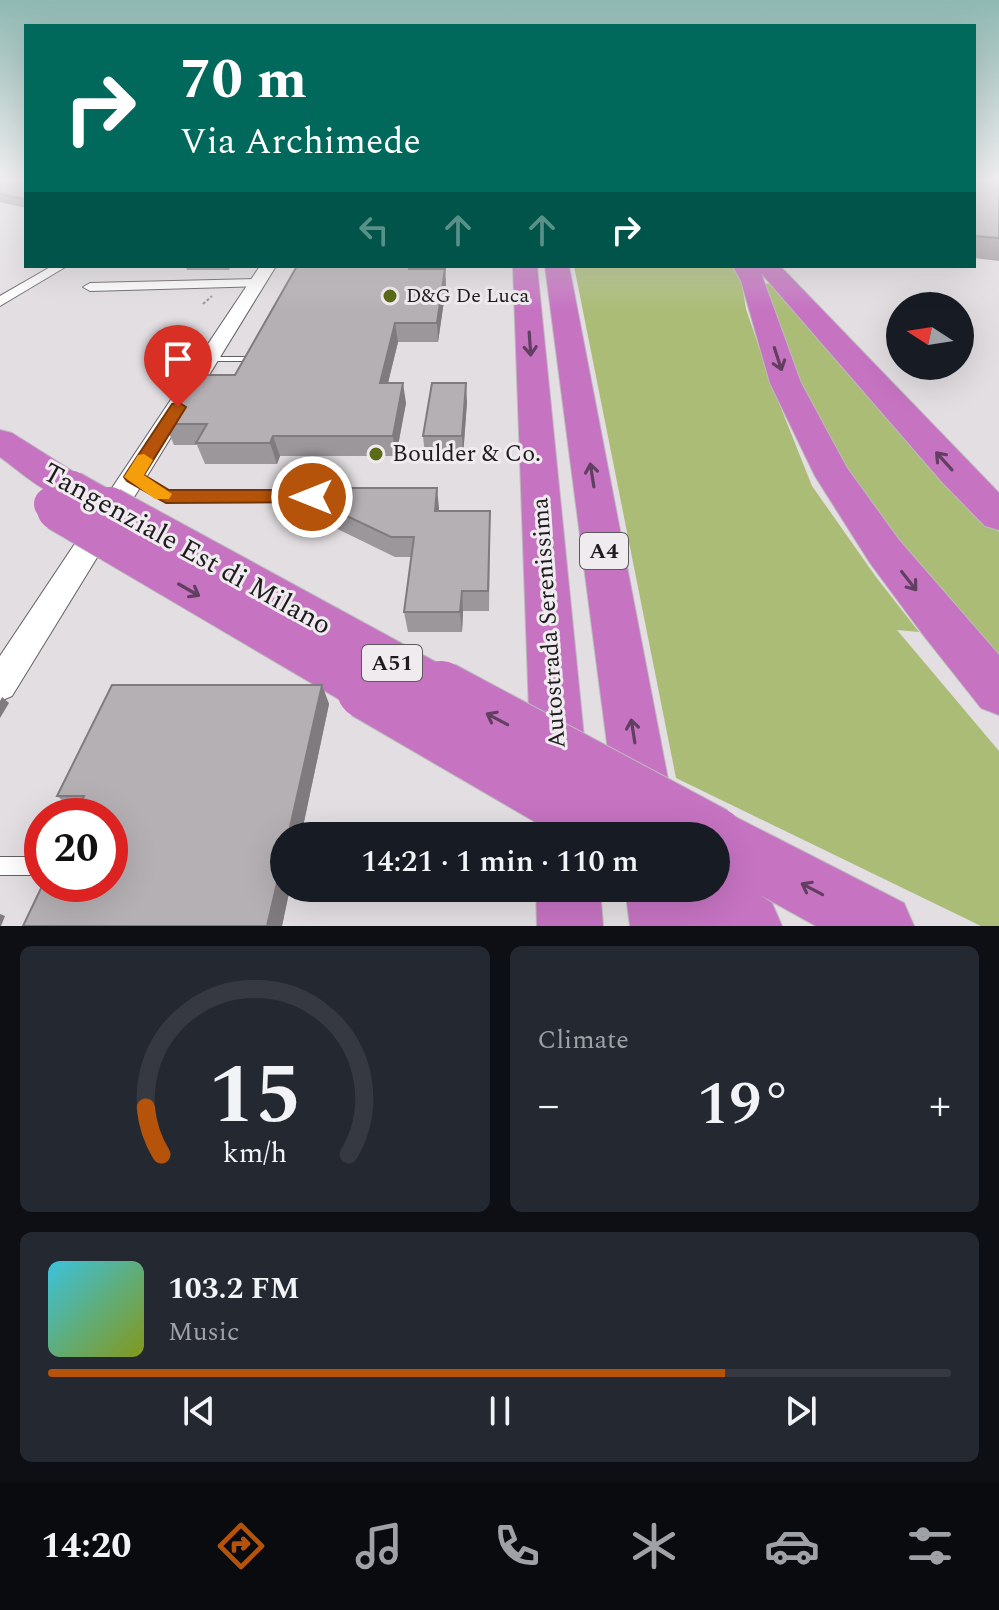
<!DOCTYPE html>
<html lang="en">
<head>
<meta charset="utf-8">
<style>
  body { margin:0; font-family:Spectral,serif; background:#242831; color:#f1f3f6; height:100vh; display:flex; flex-direction:column; font-size:30px; white-space:nowrap }
  * { box-sizing:border-box; margin:0 }
  p { font-size:26px; color:#9ea1a6 }
  .icon { flex:none; width:44px; height:44px; fill:none; stroke:currentColor; stroke-width:2; stroke-linecap:round; stroke-linejoin:round }
  .map { position:relative; height:926px; overflow:hidden }
  .details { display:flex; flex-direction:column; gap:20px; padding:20px; background:#0d0f14; flex:1 }
  .details>* { flex:none }
  .top-card { position:absolute; left:24px; top:24px; width:952px; height:244px; border-radius:0px; box-shadow:0 8px 32px #0002; background:#00695c; color:#fff; overflow:hidden }
  .needle { width:52px; rotate:282deg }
  .tools { position:absolute; left:886px; top:292px; display:grid; gap:16px }
  .tools a { display:grid; place-items:center; width:88px; height:88px; border-radius:50%; background:#171b24; box-shadow:0 8px 32px #0002; font-size:40px }
  .speed { position:absolute; left:24px; top:798px; display:flex; gap:16px; font-size:40px; font-weight:700; text-align:center }
  .speed>* { display:grid; place-content:center; width:104px; height:104px; border-radius:50%; background:#171b24; box-shadow:0 8px 32px #0002; line-height:1 }
  .speed .limit { border:12px solid #d22; background:#fff; color:#111 }
  .pin { position:absolute; display:grid; place-items:center; width:68px; height:68px; color:#fff; margin:-82px -34px; border-radius:50% 50% 50% 0; rotate:-45deg; box-shadow:0 0 8px #0007 }
  .pin .icon { rotate:45deg }
  .me { position:absolute; width:88px; margin:-44px; rotate:270deg; stroke-linejoin:round; filter:drop-shadow(0 0 6px #0008) }
  .turn { display:flex; align-items:center; gap:28px; height:168px; padding:0 24px; font-size:36px }
  .turn .icon { width:104px; height:104px; stroke-width:2.5 }
  .turn b { display:block; font-size:56px; line-height:68px }
  .lanes { display:flex; align-items:center; height:76px; padding:0 24px; background:#0003; justify-content:center; gap:40px; direction:ltr }
  .lanes .off { opacity:.35 }
  .big { font-size:60px; font-weight:600; line-height:1.1 }
  .details .tile { flex:1; display:flex; flex-direction:column; justify-content:center; gap:12px; min-width:0; padding:0 28px; border-radius:12px; background:#242831 }
  .details .dial { align-items:center; gap:0 }
  .dial svg { height:208px; overflow:visible; fill:none; stroke:#363941; stroke-width:7; stroke-linecap:round; text-anchor:middle }
  .dial text { fill:#f1f3f6; stroke:none }
  .song { display:flex; align-items:center; gap:24px }
  .cover { width:96px; height:96px; border-radius:12px; background:linear-gradient(135deg,hsl(190 70% 55%),hsl(70 70% 35%)) }
  .played { height:8px; border-radius:4px; background:linear-gradient(90deg,#b45309 75%,#363941 75%) }
  .keys { display:flex; justify-content:space-around; direction:ltr }
  .heat { display:flex; justify-content:space-between; align-items:center; font-size:44px; direction:ltr }
  .details .tiles { flex:1; display:grid; gap:20px; grid-template-columns:1fr 1fr }
  .tile:last-child { grid-column:span 2 }
  .trip { position:absolute; left:270px; top:822px; width:460px; height:80px; border-radius:40px; background:#171b24; box-shadow:0 8px 32px #0002; font-weight:600; line-height:80px; text-align:center }
  .menu { display:flex; height:128px; justify-content:space-around; align-items:center; background:#090b0e; color:#9ea1a6 }
  .menu .icon { width:56px; height:56px }
  .menu .on { color:#b45309 }
  .menu b { font-size:36px; color:#f1f3f6 }
  .map>svg:first-child { display:block }
</style>
</head>
<body>
<div class="map">
<svg width="999" height="926" viewBox="0 0 999 926">
  <rect width="100%" height="100%" fill="#e2dee2"/>
  <!-- green -->
  <path fill="#aabc76" d="M574,266H732L741,279L746,309L773,388L812,486L876,577L919,632L897,630L999,751V926H981L676,778Z
    M763,283L771,284L959,494L999,532V677L815,429Z"/>
  <g fill="none" stroke-linecap="round" stroke-linejoin="round">
    <!-- service casing -->
    <g stroke="#635f63" stroke-width="2">
      <path id="service" d="M250,354H256L257,356L254,361H209L205,359L209,357H249Z
        M134,473L168,492L322,493L326,494L327,497L326,500L322,501L166,500L130,479L129,477L130,475Z
        M0,857H42V875H0Z"/>
    </g>
    <!-- minor casing -->
    <g stroke="#635f63" stroke-width="2">
      <path id="minor" d="M52,266H67L0,306V296Z
        M257,279L262,280V286L90,291L83,287L90,283Z"/>
    </g>
    <!-- tertiary casing -->
    <g stroke="#635f63" stroke-width="2">
      <path id="tertiary" d="M260,266H276L12,696L0,701V656Z"/>
    </g>
    <!-- motorway casing -->
    <g stroke="#bcbbbc" stroke-width="2">
      <path id="motorway" d="M513,266H537L587,767L579,787L559,795L539,787L531,767Z
        M545,266H569L679,836H619Z
        M733,266H780L999,493V530L985,526L943,483L761,273L801,383L847,468L899,540L999,655V715L981,708L924,636L870,563L815,476L770,383L741,281Z
        M0,430L12,433L85,479L91,488L85,497C55,506 24,474 0,457Z
        M716,807L904,903L914,926H816L760,895L772,903L782,926H630L625,888H716V836H686L695,816Z
        M536,888H600L603,926H537Z"/>
    </g>
    <!-- path -->
    <path stroke="#969396" stroke-width="2" stroke-dasharray="3 2" stroke-linecap="butt" d="M203,304L212,296"/>
    <!-- service -->
    <use href="#service" fill="#fff" fill-rule="evenodd"/>
    <!-- minor -->
    <use href="#minor" fill="#fff" fill-rule="evenodd"/>
    <!-- tertiary -->
    <use href="#tertiary" fill="#fff" fill-rule="evenodd"/>
    <!-- motorway -->
    <use href="#motorway" fill="#c673c2" fill-rule="evenodd"/>
    <!-- motorway-bridge-far2 casing -->
    <g stroke="#bcbbbc" stroke-width="36" stroke-linecap="butt">
      <path id="motorway-bridge-far2" d="M72,488L113,511
        M51,504L63,511"/>
    </g>
    <!-- motorway-bridge-far1 casing -->
    <g stroke="#bcbbbc" stroke-width="46" stroke-linecap="butt">
      <path id="motorway-bridge-far1" d="M59,509L370,692
        M109,509L445,692"/>
    </g>
    <!-- motorway-bridge casing -->
    <g stroke="#bcbbbc" stroke-width="60" stroke-linecap="butt">
      <path id="motorway-bridge" d="M366,690L617,836
        M441,690L714,836"/>
    </g>
    <!-- motorway-bridge-far2 -->
    <use href="#motorway-bridge-far2" stroke="#c673c2" stroke-width="34"/>
    <!-- motorway-bridge-far1 -->
    <use href="#motorway-bridge-far1" stroke="#c673c2" stroke-width="44"/>
    <!-- motorway-bridge -->
    <use href="#motorway-bridge" stroke="#c673c2" stroke-width="58"/>
  </g>
  <!-- wall -->
  <path fill="#9c979b" d="M0,181H26V208L0,202Z
    M974,181H999V261L974,258Z
    M185,266H231L229,270H187Z
    M297,266H415L414,269H445L446,287L438,342H398L388,383L406,403L396,456H280L277,464H205L197,445H174L165,424L235,375Z
    M467,402L463,456H425L423,436Z
    M309,498L439,508V511L490,531L489,611H463L462,632H408L404,612L412,557H395L315,518Z
    M322,685L329,704L301,836H284V888H290L282,926H23L76,812L57,796Z"/>
  <!-- shaded-wall -->
  <path fill="#7f7b7e" d="M445,269L446,287L438,342L437,323Z
    M395,323L398,342L383,403L380,383Z
    M403,383L406,403L396,456L393,436Z
    M466,383L467,402L463,456L462,436Z
    M273,436L280,456L277,464L270,443Z
    M437,488L439,508L437,531L435,511Z
    M462,591L463,611L462,632L460,612Z
    M322,685L329,704L301,836H288Z
    M2,697L9,703L0,718V701Z
    M284,853V888H290L282,926H267Z
    M0,914L5,916L1,926H0Z"/>
  <!-- building -->
  <path fill="#b5b0b4" stroke="#7f7b7e" stroke-width="2" d="M0,181H26V199L0,194Z
    M974,181H999V238L974,236Z
    M297,266H409V269H445L437,323H395L380,383H403L393,436H273L270,443H196L207,424H165L197,375H235Z
    M432,383H466L462,436H423Z
    M312,488H437L435,511H490L488,591H462L460,612H404L414,537H391L309,498Z
    M112,685H322L288,836H284V853L267,926H23L43,884H110V816H75L84,796H57Z"/>
  <!-- one-way arrows -->
  <defs><path id="oneway-shaft" d="M-6 0H5M1.5-3L5.5 0L1.5 3" fill="none" stroke-width="1.6" stroke-linecap="round" stroke-linejoin="round" transform="scale(2)"/></defs>
  <g stroke="#613f60">
    <use href="#oneway-shaft" transform="translate(530 344) rotate(86)"/>
    <use href="#oneway-shaft" transform="translate(778 359) rotate(72)"/>
    <use href="#oneway-shaft" transform="translate(944 461) rotate(-132)"/>
    <use href="#oneway-shaft" transform="translate(592 475) rotate(-99)"/>
    <use href="#oneway-shaft" transform="translate(909 581) rotate(52)"/>
    <use href="#oneway-shaft" transform="translate(189 590) rotate(30)"/>
    <use href="#oneway-shaft" transform="translate(497 719) rotate(-152)"/>
    <use href="#oneway-shaft" transform="translate(633 731) rotate(-99)"/>
    <use href="#oneway-shaft" transform="translate(812 889) rotate(-152)"/>
  </g>
  <!-- sky -->
  <linearGradient id="sky" x2="0" y2="1"><stop stop-color="#8fb8b2"/><stop offset="0.58" stop-color="#f2f0f2"/><stop offset="1" stop-color="#f2f0f2" stop-opacity="0"/></linearGradient>
  <rect width="999" height="310" fill="url(#sky)"/>
  <!-- route -->
  <path fill="#b45309" stroke="#753606" stroke-width="2" d="M178,402L186,407L144,475L169,490H312L322,497L319,502L166,503L127,481L124,477L127,472L172,404Z"/>
  <!-- slow -->
  <path fill="#f59e0b" d="M144,454L153,460L144,475L172,494L169,499H155L124,477L138,455Z"/>
  <!-- markers -->
  <g fill="#5b6b17" stroke="#f0ebef" stroke-width="3">
    <circle cx="390" cy="296" r="8"/>
    <circle cx="376" cy="454" r="8"/>
  </g>
  <g text-anchor="middle" dominant-baseline="central" stroke-width="6" stroke-linejoin="round" paint-order="stroke">
    <!-- far-poi labels -->
    <g font-size="20" fill="#1e1c1e" stroke="#f0ebef" text-anchor="start">
      <text x="406" y="296">D&amp;G De Luca</text>
    </g>
    <!-- shield labels -->
    <g fill="#f0ebef" stroke="#5d5a5d" stroke-width="2">
      <rect x="580" y="533" width="48" height="36" rx="6"/>
      <rect x="362" y="645" width="60" height="36" rx="6"/>
    </g>
    <g font-size="22" font-weight="bold" fill="#1e1c1e">
      <text x="604" y="551">A4</text>
      <text x="392" y="663">A51</text>
    </g>
    <!-- poi labels -->
    <g font-size="24" fill="#1e1c1e" stroke="#f0ebef" text-anchor="start">
      <text x="392" y="454">Boulder &amp; Co.</text>
    </g>
    <!-- street labels -->
    <g font-size="24" fill="#1e1c1e" stroke="#f0ebef">
      <text transform="translate(549 623) rotate(-94)">Autostrada Serenissima</text>
    </g>
    <!-- near-street labels -->
    <g font-size="28" fill="#1e1c1e" stroke="#f0ebef">
      <text transform="translate(187 549) rotate(29)">Tangenziale Est di Milano</text>
    </g>
  </g>
</svg>
<div class="tools">
<a><svg class="needle" viewBox="-14 -14 28 28"><path d="M0-13l5 13h-10z" fill="#e53935"/><path d="M0 13l5-13h-10z" fill="#9ea1a6"/></svg></a>
</div>
<div class="speed"><div class="limit">20</div></div>
<div class="pin" style="left:178px;top:407px;background:#d93025"><svg class="icon" aria-label="arrive" viewBox="0 0 24 24"><path d="M6 21V4h12l-3 4 3 4H6"/></svg></div>
<svg class="me" style="left:312px;top:497px" viewBox="-20 -20 40 40"><circle r="17" fill="#b45309" stroke="#fff" stroke-width="3"/><path d="M0-11L8 9 0 5-8 9z" fill="#fff"/></svg>
<div class="trip">14:21 · 1 min · 110 m</div>
<div class="top-card">
<div class="turn"><svg class="icon" aria-label="right" viewBox="0 0 24 24"><path d="M7 20v-9h11M14 6l5 5-5 5"/></svg><div><b>70 m</b>Via Archimede</div></div>
<div class="lanes"><svg class="icon off" aria-label="left" viewBox="0 0 24 24"><path d="M17 20v-9H6M10 6l-5 5 5 5"/></svg><svg class="icon off" aria-label="ahead" viewBox="0 0 24 24"><path d="M12 20V5M6 11l6-6 6 6"/></svg><svg class="icon off" aria-label="ahead" viewBox="0 0 24 24"><path d="M12 20V5M6 11l6-6 6 6"/></svg><svg class="icon" aria-label="right" viewBox="0 0 24 24"><path d="M7 20v-9h11M14 6l5 5-5 5"/></svg></div>
</div>
</div>
<section class="details">
<div class="tiles">
<div class="tile dial"><svg viewBox="0 0 100 80">
<path d="M14 69A42 42 0 1 1 86 69"/>
<path d="M14 69A42 42 0 0 1 8 51" stroke="#b45309"/>
<text x="50" y="56" font-size="32" font-weight="700">15</text>
<text x="50" y="72" font-size="11">km/h</text>
</svg></div>
<div class="tile"><p>Climate</p>
<div class="heat"><a>−</a><b class="big">19°</b><a>+</a></div>
</div>
<div class="tile">
<div class="song"><i class="cover"></i><div><b>103.2 FM</b><p>Music</p></div></div>
<div class="played"></div>
<div class="keys"><svg class="icon" aria-label="previous" viewBox="0 0 24 24"><path d="M18 5L8 12l10 7zM5 5v14"/></svg><svg class="icon" aria-label="pause" viewBox="0 0 24 24"><path d="M8 5v14M16 5v14"/></svg><svg class="icon" aria-label="next" viewBox="0 0 24 24"><path d="M6 5l10 7-10 7zM19 5v14"/></svg></div>
</div>
</div>
</section>
<nav class="menu">
<b>14:20</b>
<svg class="icon on" aria-label="directions" viewBox="0 0 24 24"><path d="M12 3l9 9-9 9-9-9zM9 14v-3h6M13 9l2 2-2 2"/></svg>
<svg class="icon" aria-label="music" viewBox="0 0 24 24"><path d="M9 18V5l10-2v13"/><circle cx="6" cy="18" r="3"/><circle cx="16" cy="16" r="3"/></svg>
<svg class="icon" aria-label="phone" viewBox="0 0 24 24"><path d="M5 4h4l2 5-3 2q2 4 5 5l2-3 5 2v4C11 20 4 13 5 4z"/></svg>
<svg class="icon" aria-label="climate" viewBox="0 0 24 24"><path d="M12 3v18M4 7l16 10M4 17L20 7"/></svg>
<svg class="icon" aria-label="car" viewBox="0 0 24 24"><path d="M5 17H2v-5l4-1 3-4h7l3 4 3 1v5h-3M9 17h6M6 11h13"/><circle cx="7" cy="17" r="2"/><circle cx="17" cy="17" r="2"/></svg>
<svg class="icon" aria-label="filters" viewBox="0 0 24 24"><path d="M4 7h16M4 17h16"/><circle cx="9" cy="7" r="2"/><circle cx="15" cy="17" r="2"/></svg>
</nav>
</body>
</html>
